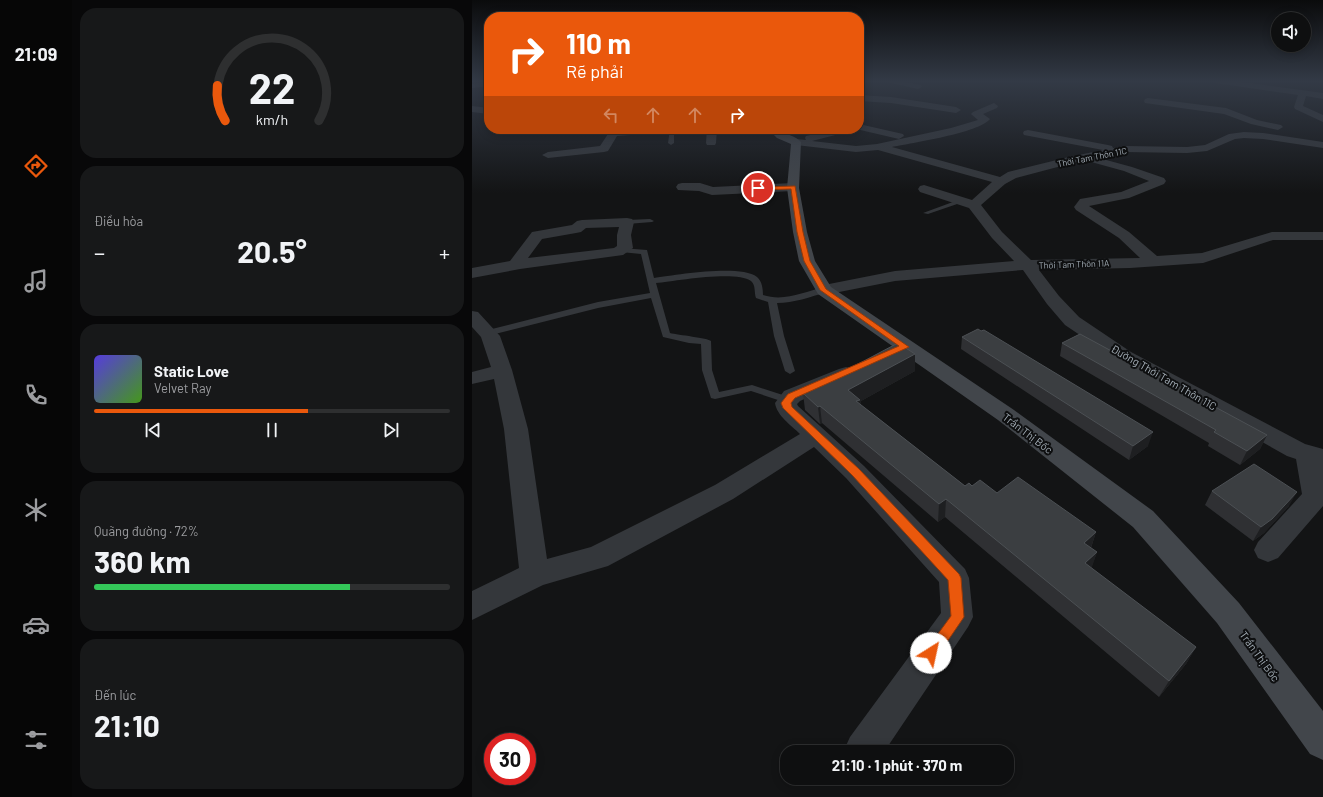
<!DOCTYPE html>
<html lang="vi">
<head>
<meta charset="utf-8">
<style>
  body { margin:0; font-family:Barlow,sans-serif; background:#171819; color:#f1f3f6; height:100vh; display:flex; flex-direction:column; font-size:15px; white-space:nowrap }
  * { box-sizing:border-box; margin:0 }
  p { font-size:13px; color:#9b9c9f }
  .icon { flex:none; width:22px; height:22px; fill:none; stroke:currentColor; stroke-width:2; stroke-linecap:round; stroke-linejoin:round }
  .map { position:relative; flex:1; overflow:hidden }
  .side { display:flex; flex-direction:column; gap:8px; padding:8px; background:#080809; width:400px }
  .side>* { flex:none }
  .guide { position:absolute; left:12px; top:12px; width:380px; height:122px; border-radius:16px; box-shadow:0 2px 10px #0003,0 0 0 1px #2e2f30; background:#ea580c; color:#fff; overflow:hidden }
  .tools { position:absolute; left:799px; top:12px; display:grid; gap:8px }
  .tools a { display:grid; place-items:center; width:40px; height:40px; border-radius:50%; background:#0e0f10; box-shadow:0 2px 10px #0003,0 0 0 1px #2e2f30; font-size:20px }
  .speed { position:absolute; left:12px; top:733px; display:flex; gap:8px; font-size:20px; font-weight:700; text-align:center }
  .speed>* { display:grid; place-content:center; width:52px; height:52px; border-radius:50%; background:#0e0f10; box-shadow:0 2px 10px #0003,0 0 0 1px #2e2f30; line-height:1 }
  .speed .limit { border:6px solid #d22; background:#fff; color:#111 }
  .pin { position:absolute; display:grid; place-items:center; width:34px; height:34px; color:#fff; margin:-17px; border:2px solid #fff; border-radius:50%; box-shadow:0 1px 4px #0007 }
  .me { position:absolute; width:44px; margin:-22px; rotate:35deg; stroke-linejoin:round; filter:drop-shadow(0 0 3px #0008) }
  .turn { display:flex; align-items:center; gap:14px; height:84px; padding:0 16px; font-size:18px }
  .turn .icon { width:52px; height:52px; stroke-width:2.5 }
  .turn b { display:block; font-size:28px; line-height:34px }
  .lanes { display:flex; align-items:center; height:38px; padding:0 16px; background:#0003; justify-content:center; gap:20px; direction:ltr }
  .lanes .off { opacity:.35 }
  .big { font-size:30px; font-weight:700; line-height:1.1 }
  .side .widget { flex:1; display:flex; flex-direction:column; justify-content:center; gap:6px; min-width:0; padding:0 14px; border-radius:16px; background:#171819 }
  .side .dial { align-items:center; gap:0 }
  .dial svg { height:104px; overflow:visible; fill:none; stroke:#2e2f30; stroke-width:7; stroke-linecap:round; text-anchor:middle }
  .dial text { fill:#f1f3f6; stroke:none }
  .song { display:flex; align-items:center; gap:12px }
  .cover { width:48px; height:48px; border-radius:6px; background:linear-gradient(135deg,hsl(250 70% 55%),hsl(100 70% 35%)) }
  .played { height:4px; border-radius:2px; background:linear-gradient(90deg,#ea580c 60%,#2e2f30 60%) }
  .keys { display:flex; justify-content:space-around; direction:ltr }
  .heat { display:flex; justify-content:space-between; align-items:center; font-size:22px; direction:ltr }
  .charge { height:6px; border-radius:3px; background:linear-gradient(90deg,#34c759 72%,#2e2f30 0) }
  .trip { position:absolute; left:308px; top:745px; width:234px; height:40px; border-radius:16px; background:#0e0f10; box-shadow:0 2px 10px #0003,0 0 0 1px #2e2f30; font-weight:700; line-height:40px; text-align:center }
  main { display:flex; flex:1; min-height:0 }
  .tabs { display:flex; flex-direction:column; width:72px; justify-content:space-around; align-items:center; background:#060606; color:#9b9c9f }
  .tabs .icon { width:28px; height:28px }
  .tabs .current { color:#ea580c }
  .tabs b { font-size:18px; color:#f1f3f6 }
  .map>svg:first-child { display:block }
</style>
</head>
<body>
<main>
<nav class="tabs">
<b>21:09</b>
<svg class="icon current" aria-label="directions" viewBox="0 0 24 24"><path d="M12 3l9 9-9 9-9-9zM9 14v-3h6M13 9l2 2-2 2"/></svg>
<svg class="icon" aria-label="music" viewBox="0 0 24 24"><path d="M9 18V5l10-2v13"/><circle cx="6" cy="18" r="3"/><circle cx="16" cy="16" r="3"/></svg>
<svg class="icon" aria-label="phone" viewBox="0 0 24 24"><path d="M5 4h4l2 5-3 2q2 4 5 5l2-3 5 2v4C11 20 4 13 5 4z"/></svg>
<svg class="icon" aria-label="climate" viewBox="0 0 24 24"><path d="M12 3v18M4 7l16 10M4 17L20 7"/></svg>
<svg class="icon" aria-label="car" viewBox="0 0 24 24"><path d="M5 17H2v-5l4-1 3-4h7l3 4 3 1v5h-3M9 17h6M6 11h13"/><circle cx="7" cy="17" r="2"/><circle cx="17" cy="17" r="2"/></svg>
<svg class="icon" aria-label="filters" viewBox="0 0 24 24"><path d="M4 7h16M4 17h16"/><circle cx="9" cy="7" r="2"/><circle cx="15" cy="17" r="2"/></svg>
</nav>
<section class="side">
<div class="widget dial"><svg viewBox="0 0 100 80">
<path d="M14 69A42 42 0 1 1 86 69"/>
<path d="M14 69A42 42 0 0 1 8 42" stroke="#ea580c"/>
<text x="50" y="56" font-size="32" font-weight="700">22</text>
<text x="50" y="72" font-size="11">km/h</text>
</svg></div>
<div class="widget"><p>Điều hòa</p>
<div class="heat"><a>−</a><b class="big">20.5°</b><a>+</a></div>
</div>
<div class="widget">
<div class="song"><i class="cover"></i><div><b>Static Love</b><p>Velvet Ray</p></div></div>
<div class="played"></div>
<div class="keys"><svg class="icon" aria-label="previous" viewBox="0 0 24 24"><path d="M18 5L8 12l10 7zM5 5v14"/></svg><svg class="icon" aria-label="pause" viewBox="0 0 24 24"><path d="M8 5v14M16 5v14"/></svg><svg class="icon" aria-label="next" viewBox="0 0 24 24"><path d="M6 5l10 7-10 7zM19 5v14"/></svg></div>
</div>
<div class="widget"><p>Quãng đường · 72%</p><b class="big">360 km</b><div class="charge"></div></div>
<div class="widget"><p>Đến lúc</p><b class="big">21:10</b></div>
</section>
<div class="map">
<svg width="851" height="797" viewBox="0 0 851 797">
  <rect width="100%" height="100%" fill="#131415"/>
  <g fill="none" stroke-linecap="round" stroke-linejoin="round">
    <!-- lane -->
    <path fill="#34373b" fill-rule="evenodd" d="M198,129H202V143L199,145L196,143Z
      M489,199L492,201L491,202L456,214L451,213Z
      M178,219L182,221L180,222L155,224L151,222L155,220Z
      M149,248L175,250L182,278C204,275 268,264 285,277C290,281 291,289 291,295C312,302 332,292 352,287L355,288L356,290L355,292C338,297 322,303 305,303L312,336L323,371L318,374L313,371L302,336L296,302L284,298C282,293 284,285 279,281C264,270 203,281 184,283L198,333C206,335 236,338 239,341L240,370L247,392L280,385L320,398L322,400L320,402H312L279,391L243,399L239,398L230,370L229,344L217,343L191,337L179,298L126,308L15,336L10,333L12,331L126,302L178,293L169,254L149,252Z"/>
    <!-- street -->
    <path fill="#34373b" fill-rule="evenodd" d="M410,81H428L449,85L450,87L446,89Z
      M739,81H762L851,93V99L834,96L831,106L851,115V122L823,109L822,107L826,95L743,83Z
      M17,82V86L0,88V84Z
      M387,95L419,97L484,107L489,110L484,113L419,103L387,101Z
      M676,98L754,108L785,120L809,125L811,127L806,130L779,124L752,114L673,103L672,101L673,99Z
      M522,103L526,106L525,108L511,114L518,119C507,133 439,143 420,147L528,177L536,172L597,157L631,150L552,135L551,133L552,131L556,130L636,145L640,146L641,148L654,146L715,147L733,145L757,134L772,132L791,133L851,142V148L791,139L772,138L763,139L735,151L715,153L654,152L627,158L660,167L692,178L694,181L692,184L657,198L617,206L657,232L685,256L730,253L800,232H851V240H801L731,263L658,268L567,270L587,296L607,317L659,352L833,444L851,449V506L806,558L796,562L786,558L782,550L786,542L830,494L824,459L815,456L645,360L593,325L575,304L551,270L423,281L352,295L346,294L343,290L346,286L352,285L423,271L542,261L520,238L497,208L448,192L446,189L448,186L452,185L500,200L520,182L406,150L384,152L324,145L319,142L324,139L334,140L333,138L334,136L363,129H380L379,131L340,141L384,146L405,144L479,128L506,120L499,114L501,112ZM612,160L652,171L677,181L649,192L608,199L602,207L604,210L647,238L668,258L559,260L530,232L509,205L533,184L544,178Z
      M0,106L17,108V114L0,112Z
      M387,124L431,134L432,136L427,139L384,129H387Z
      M156,129H203L198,132L145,136L136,151L132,152L76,158L70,155L76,152L128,146L138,131Z
      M235,129H245L244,143L243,145H235L234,143Z
      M210,183H228L241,187L321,183L325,184L327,187L325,190L321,191L240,195L227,191L206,190L204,187L206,184Z
      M155,218L160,219L162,222L159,235L161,248L151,255L48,269L0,278V268L38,261L60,232L100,225L105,221L110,220ZM147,227L145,235V246L142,248L56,258L70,239L104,233L109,232L114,228Z
      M0,311L6,312L28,336L40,370L56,429L75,559L119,547L243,485L328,434C319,425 305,416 303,403L312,391L367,369L374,367L381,369L384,373L381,377L328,401L325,404L326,406L392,466L493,569L497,578L501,617L496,627L412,752H373L372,750L378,737L469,613L467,582L374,478L342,447L261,499L136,566L71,585L0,620V591L47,568L32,429L22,379L0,384V372L19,367L9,337L0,327Z"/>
    <!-- secondary -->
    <path fill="#42464b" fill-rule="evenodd" d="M296,129H307C314,135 324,136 329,142L327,188L335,232L343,261L359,287L542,410L681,511L767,603L851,711V760L838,754L745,623L661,527L526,420L346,294L327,261L321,232L315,188L319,144L305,138Z"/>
  </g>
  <!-- wall -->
  <path fill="#2f3033" d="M490,337L676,446L657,460L489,349Z
    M590,343L795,435L788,449L768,465L736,446L737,443L588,356Z
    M443,354V371L389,401V405L493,486H500L525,493L624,532L619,548L625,552L619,568L724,647L714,664L687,697L473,517L466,522L350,423L348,424L333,410L331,393Z
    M740,491L817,506L792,533L781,541L733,505Z"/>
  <!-- shaded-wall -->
  <path fill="#1e1f21" d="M443,354V371L389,401V417L376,390Z
    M348,406L350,423L348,424L346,407Z
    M681,432L676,446L657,460L661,446Z
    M795,435L788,449L768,465L775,451Z
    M825,492L817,506L792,533L781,541L789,527Z
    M474,499L473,517L466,522L467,504Z
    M624,532L618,550L612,543Z
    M625,552L619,570L613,563Z
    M724,647L714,664L687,697L697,681Z"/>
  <!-- building -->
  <path fill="#3b3e41" stroke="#4c5054" d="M506,329L509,331L512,330L681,432L661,446L490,337Z
    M608,334L795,435L775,451L742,432L744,430L590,343Z
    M426,343L443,354L376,390L388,400L384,401L493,486L497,483L500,486L508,480L525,493L546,477L624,532L612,543L625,552L613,563L724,647L697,681L474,499L467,504L348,406L346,407L331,393Z
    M782,464L825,492L800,519L789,527L740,491Z"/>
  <!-- sky -->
  <linearGradient id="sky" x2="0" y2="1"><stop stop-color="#0a0b0c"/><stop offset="0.42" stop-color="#333a46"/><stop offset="1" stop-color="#333a46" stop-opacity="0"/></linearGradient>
  <rect width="851" height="193" fill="url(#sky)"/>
  <!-- route -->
  <path fill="#ea580c" stroke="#983908" d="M323,186L331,232L338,261L354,289L437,347L323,398L319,403L320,407L387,469L487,574L489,578L492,617L464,658L459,660L455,658L452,653L479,616L476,580L380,475L311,408L309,403L316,394L427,346L348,290L332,261L325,232L319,189L286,190L283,188L286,187Z"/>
  <g text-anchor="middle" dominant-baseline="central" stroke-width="4" stroke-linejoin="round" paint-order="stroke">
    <!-- far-street labels -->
    <g font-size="9" fill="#a4aeb7" stroke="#0e0f10">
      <text transform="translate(620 157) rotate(-11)">Thới Tam Thôn 11C</text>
      <text transform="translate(602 264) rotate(-2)">Thới Tam Thôn 11A</text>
    </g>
    <!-- street labels -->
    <g font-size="11" fill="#a4aeb7" stroke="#0e0f10">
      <text transform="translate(692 377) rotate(30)">Đường Thới Tam Thôn 11C</text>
      <text transform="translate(556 433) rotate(37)">Trần Thị Bốc</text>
      <text transform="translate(788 656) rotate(54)">Trần Thị Bốc</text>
    </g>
  </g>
</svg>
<div class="tools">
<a><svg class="icon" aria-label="sound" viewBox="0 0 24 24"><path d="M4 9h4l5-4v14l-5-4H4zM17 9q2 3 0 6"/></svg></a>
</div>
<div class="speed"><div class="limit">30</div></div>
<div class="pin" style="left:286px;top:188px;background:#d93025"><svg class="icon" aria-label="arrive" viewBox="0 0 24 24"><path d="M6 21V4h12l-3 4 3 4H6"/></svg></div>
<svg class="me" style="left:459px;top:653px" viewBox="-20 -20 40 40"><circle r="19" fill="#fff"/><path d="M0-13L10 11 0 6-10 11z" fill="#ea580c"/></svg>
<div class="trip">21:10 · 1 phút · 370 m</div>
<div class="guide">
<div class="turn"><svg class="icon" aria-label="right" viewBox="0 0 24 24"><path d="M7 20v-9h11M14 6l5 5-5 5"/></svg><div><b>110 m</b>Rẽ phải</div></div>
<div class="lanes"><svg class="icon off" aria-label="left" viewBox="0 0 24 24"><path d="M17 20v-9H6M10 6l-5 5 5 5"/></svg><svg class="icon off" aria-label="ahead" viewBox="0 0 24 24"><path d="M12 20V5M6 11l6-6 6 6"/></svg><svg class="icon off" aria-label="ahead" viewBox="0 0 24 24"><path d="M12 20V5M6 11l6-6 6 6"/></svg><svg class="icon" aria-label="right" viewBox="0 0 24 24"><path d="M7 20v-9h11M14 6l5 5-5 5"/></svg></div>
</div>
</div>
</main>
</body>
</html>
